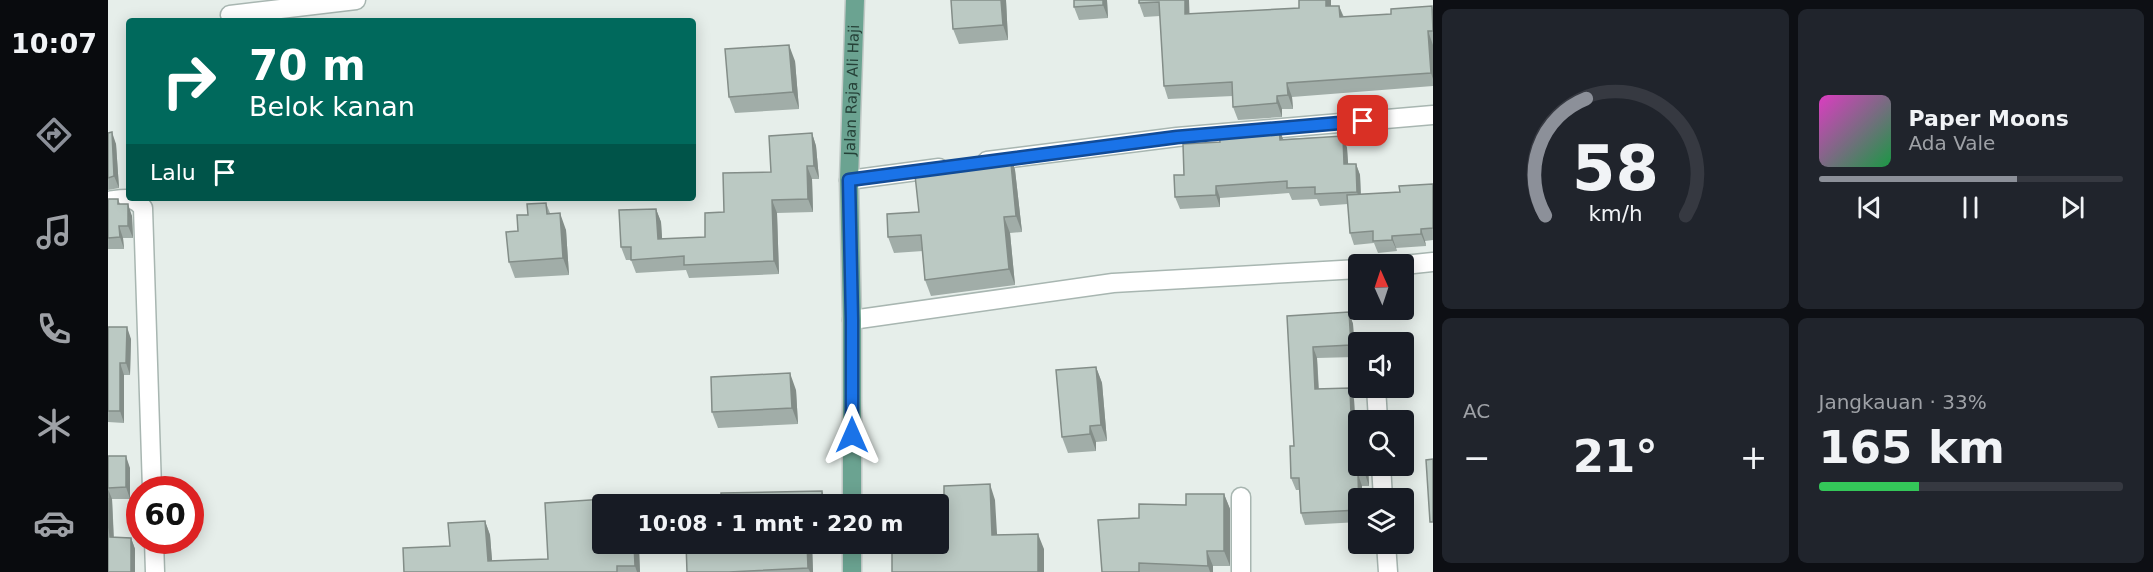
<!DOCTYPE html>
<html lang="id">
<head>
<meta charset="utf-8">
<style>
  body { margin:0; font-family:"DejaVu Sans",sans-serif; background:#20242c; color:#f1f3f6; height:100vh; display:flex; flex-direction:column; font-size:22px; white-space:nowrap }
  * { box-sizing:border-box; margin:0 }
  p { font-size:20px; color:#9ea1a6 }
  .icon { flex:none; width:33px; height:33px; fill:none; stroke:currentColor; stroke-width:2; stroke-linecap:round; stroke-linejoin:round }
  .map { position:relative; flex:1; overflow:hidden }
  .sheet { display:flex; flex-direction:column; gap:9px; padding:9px; background:#0d0f14; width:720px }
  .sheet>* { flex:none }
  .guide { position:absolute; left:18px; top:18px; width:570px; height:183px; border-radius:6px; box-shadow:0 3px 15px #0003; background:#00695c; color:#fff; overflow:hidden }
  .needle { width:39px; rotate:357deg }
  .tools { position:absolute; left:1240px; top:254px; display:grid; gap:12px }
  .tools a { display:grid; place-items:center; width:66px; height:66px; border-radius:6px; background:#171b24; box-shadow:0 3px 15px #0003; font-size:30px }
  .speed { position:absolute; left:18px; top:476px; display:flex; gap:12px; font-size:30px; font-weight:700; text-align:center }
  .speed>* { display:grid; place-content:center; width:78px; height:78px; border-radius:50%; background:#171b24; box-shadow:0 3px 15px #0003; line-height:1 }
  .speed .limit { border:9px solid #d22; background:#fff; color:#111 }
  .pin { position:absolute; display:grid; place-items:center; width:51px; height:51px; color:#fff; margin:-26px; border-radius:12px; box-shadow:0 3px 9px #0006 }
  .me { position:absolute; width:66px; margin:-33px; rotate:0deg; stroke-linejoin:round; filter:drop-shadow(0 0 4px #0008) }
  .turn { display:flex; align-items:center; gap:21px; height:126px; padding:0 24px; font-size:27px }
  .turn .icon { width:78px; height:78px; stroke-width:2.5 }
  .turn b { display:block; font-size:42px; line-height:51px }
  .then { display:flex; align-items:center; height:57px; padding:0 24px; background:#0003; gap:12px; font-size:22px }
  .big { font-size:45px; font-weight:700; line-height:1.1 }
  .sheet .widget { flex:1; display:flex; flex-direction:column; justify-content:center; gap:9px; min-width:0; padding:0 21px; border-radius:9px; background:#20242c }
  .sheet .dial { align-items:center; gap:0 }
  .dial svg { height:156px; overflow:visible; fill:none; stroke:#363941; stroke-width:7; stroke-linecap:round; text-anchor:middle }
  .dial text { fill:#f1f3f6; stroke:none }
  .song { display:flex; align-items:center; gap:18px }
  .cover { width:72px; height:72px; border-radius:9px; background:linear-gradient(135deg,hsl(310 70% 55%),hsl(140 70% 35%)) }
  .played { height:6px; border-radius:3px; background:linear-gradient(90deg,#8c9099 65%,#363941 65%) }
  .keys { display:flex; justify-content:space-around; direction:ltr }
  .heat { display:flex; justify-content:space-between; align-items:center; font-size:33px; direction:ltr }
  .charge { height:9px; border-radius:4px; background:linear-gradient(90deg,#34c759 33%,#363941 0) }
  .sheet .tiles { flex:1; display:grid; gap:9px; grid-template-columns:repeat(2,1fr) }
  .trip { position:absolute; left:484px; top:494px; width:357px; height:60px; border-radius:6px; background:#171b24; box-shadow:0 3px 15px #0003; font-weight:700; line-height:60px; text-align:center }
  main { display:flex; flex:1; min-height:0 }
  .tab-bar { display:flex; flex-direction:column; width:108px; justify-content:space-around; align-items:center; background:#090b0e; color:#9ea1a6 }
  .tab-bar .icon { width:42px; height:42px }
  .tab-bar .selected { color:#8c9099 }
  .tab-bar b { font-size:27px; color:#f1f3f6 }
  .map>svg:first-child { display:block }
</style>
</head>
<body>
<main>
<nav class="tab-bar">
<b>10:07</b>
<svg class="icon selected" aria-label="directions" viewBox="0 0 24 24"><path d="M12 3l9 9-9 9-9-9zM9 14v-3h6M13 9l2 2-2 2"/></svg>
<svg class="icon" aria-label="music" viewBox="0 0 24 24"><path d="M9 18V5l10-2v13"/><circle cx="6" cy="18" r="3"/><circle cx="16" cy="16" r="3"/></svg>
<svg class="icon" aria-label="phone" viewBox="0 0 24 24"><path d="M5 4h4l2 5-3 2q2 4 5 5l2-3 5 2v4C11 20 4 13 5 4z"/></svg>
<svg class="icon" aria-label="climate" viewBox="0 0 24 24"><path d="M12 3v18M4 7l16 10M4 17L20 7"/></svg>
<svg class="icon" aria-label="car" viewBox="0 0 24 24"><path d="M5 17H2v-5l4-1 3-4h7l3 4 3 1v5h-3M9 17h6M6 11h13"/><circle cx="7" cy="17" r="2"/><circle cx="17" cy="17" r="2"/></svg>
</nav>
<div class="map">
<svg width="1325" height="572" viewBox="0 0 1325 572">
  <rect width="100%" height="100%" fill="#e6eeea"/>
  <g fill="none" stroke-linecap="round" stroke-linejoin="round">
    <!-- street casing -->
    <g stroke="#a8b6b1" stroke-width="21">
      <path id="street" d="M122,15L248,0
        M879,161L1069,137L1325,115
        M741,180L831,168
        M0,201C14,199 26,195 35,208L44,489
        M1296,265L1325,262
        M744,320L1005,283L1251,269
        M1268,387L1270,420
        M1273,465L1275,498
        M1133,497V572
        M46,540L47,572
        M1278,543L1280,572"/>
    </g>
    <!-- primary casing -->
    <g stroke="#c2cac7" stroke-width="21">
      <g id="primary">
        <path id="s1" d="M744,504V320L741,180L747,0"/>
        <path d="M744,543V572"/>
      </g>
    </g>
    <!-- street -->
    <use href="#street" stroke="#fff" stroke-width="18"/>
    <!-- primary -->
    <use href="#primary" stroke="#6ba391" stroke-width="18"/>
  </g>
  <!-- wall -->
  <path fill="#a1ada8" d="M843,0H898L900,40L851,44L845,29Z
    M966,0H1000H999L1000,18L971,20L966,7Z
    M1031,0H1081V14L1191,8V0H1223V6H1231L1236,17L1283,14L1325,9V86L1184,97L1185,109H1174V117L1130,120L1125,107V96L1060,99L1056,86L1052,16L1036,17L1031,3Z
    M687,61L691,109L627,113L621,97Z
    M0,133L8,144L11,188L0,190Z
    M704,133L708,146L711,179H704L705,212L669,213L671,274L581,278L578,270L528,273L523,260H518L513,247L548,209L553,222L554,239L597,237L616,212L663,172Z
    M1235,136L1239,148L1240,164H1248L1252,175L1253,194L1292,192L1325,184V240L1317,241L1318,246L1288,248L1289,251L1270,253L1266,243L1246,245L1242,233L1240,204L1212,206L1209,199L1184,200L1181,193L1112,198V207L1072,209L1067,197L1076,175L1175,139Z
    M902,153L907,170L914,232L902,233L907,285L823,296L817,280L815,251L786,253L780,237L811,212Z
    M0,199H10L12,204L24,216L25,238H15L16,249H0Z
    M438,203L442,213L458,230L461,275L407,278L401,262L410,231L420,215Z
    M1241,312L1245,324L1247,357L1209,358L1211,389L1246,399L1248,442L1251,465H1260L1261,486H1254L1251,498V522L1197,525L1193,513L1192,490H1188L1183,478L1186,446L1179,316Z
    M0,327L23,339L22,375H16V423L0,422Z
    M988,367L994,383L999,441L988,442V451L960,453L954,437Z
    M688,390L690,424L610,428L604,412Z
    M0,456L22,468V499H4L6,537L23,538L27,549L0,572Z
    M1116,494L1122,509V566H1105V572H994L1031,518Z
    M497,499L498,503L560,500L561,504H495V543H566V548L531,549L532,572H296L295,548L342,546L340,523L377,521L382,535L384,561L440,559L437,503Z
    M578,543H720V544H704L705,572H579Z"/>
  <!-- shaded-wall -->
  <path fill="#838d88" d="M893,0H898L900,40L895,25Z
    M995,0H999L1000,18L995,5Z
    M1077,0H1081L1082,27L1077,14Z
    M1218,0H1223V20L1218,6Z
    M1231,6L1236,19L1232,17Z
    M1320,31L1325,45V79L1323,73Z
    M681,45L687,61L691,109L685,92Z
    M1179,83L1184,97L1185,109L1180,95Z
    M1169,96L1174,109V117L1169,103Z
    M1171,127L1175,139L1172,140Z
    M4,132L8,144L11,188L6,176Z
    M704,133L708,146L711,179L706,166Z
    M1235,136L1239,148L1241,176L1236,164Z
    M902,153L907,170L914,232L908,216Z
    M1248,164L1252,175L1253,203L1249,192Z
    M699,166L704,179L705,212L700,199Z
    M1108,186L1112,198V207L1108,195Z
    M664,200L669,213L671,274L666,261Z
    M20,204L24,216L25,238L20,226Z
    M548,209L553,222L555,252L550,239Z
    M452,213L458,230L461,275L455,258Z
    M896,217L902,233L907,285L901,269Z
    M11,226L15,238L16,249L12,237Z
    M1313,229L1317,241L1318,246L1313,234Z
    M1284,236L1289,251L1284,240Z
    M1241,312L1245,324L1247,357L1243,345Z
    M19,327L23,339L22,375L18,363Z
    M1205,347L1209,358L1211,401L1207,389Z
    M12,363L16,375V423L12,411Z
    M988,367L994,383L999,441L993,425Z
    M682,373L688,390L690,424L684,408Z
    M1242,388L1246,399L1249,454L1244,442Z
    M982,426L988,442V451L982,434Z
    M18,456L22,468V499L18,487Z
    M1256,465H1260L1261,486L1257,474Z
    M1250,474L1254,486V498H1251Z
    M882,484L887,500L890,550L884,535Z
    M0,489L4,499L6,549L2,537Z
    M714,491L719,504H714Z
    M1116,494L1122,509V566L1116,551Z
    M377,521L382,535L385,572L380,561Z
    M930,534L936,549V572H930Z
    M23,538L27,549V572H23Z
    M526,543H529L531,549L532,572H529L527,566Z
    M699,543H703L704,544L705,572H702L700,568Z
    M1099,551L1105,566V572H1102L1100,566Z"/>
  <!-- building -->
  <path fill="#bbc9c3" stroke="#838d88" stroke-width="1.5" d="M843,0H893L895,25L845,29Z
    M966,0H995V5L966,7Z
    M1031,0H1077V14L1191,8V0H1218V6H1231L1232,17L1283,14V9L1324,6L1325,31H1320L1323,73L1179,83L1180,95L1169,96V103L1125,107L1124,82L1056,86L1051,2L1031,3Z
    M681,45L685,92L621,97L617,49Z
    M1171,127L1172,140L1235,136L1236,164H1248L1249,192L1207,194V187L1179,188V181L1108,186V195L1067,197L1066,175H1076L1075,144L1112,142L1111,133Z
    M4,132L6,176L0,178V133Z
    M704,133L706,166H699L700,199L664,200L666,261L576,265V256L523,260V247H513L511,210L548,209L550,239L597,237V213L616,212L615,173L663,172L661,136Z
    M902,153L908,216L896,217L901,269L817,280L813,235L780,237L779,214L811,212L806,166Z
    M1325,184V228L1313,229V234L1284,236V240L1265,241V231L1242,233L1239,195L1292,192L1291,186Z
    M0,199H10V204H20V226H11L12,237L0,238Z
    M438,203L439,214L452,213L455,258L401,262L398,232L410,231L409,215H420L419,204Z
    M1241,312L1243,345L1205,347L1207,389L1242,388L1244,442H1251V465H1256L1257,474H1250L1251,510L1193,513L1191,478H1183L1182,446H1186L1179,316Z
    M0,327H19L18,363H12V411H0Z
    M988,367L993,425L982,426V434L954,437L948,370Z
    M682,373L684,408L604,412L603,377Z
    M0,456H18V487L0,488Z
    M1325,459V522H1322L1318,460Z
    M882,484L884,535L930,534V572H784V543H831V504H784L783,496L836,495V486Z
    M714,491V504H613V493Z
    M1078,494H1116V551H1099L1100,566L1031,563V572H994L990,520L1031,518V504L1078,505Z
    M0,498L2,537L23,538V572H0Z
    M497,499V503L560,500V504H495V543H526L527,566H509V572H296L295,548L342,546L340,523L377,521L380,561L440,559L437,503Z
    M578,543H699L700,568L621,572H579Z"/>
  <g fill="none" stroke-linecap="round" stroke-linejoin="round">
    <!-- route casing -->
    <g stroke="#114b97" stroke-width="15">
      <path id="route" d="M744,435V320L741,180L1069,137L1255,121"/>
    </g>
    <!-- route -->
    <use href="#route" stroke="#1a73e8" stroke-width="10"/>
  </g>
  <g text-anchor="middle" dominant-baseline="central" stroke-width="4.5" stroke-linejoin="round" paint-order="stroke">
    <!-- street labels -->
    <g font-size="15" fill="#254037" stroke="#f7fbf8">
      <text stroke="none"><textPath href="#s1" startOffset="414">Jalan Raja Ali Haji</textPath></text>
    </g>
  </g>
</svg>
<div class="tools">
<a><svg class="needle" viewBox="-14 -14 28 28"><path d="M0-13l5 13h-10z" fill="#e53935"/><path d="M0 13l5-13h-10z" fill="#9ea1a6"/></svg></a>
<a><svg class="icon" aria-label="sound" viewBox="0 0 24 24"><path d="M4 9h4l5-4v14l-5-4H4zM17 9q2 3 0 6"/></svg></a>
<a><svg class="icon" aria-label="search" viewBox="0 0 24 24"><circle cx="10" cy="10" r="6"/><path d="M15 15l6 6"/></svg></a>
<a><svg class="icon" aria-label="layers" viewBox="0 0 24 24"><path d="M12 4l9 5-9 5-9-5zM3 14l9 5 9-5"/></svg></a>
</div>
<div class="speed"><div class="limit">60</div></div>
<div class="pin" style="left:1255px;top:121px;background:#d93025"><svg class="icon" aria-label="arrive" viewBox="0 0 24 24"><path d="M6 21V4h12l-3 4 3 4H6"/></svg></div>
<svg class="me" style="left:744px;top:435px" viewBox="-20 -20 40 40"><path d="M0-17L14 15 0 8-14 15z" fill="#1a73e8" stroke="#fff" stroke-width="4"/></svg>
<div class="trip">10:08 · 1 mnt · 220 m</div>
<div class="guide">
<div class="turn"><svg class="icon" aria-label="right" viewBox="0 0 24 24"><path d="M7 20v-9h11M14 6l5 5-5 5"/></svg><div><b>70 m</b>Belok kanan</div></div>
<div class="then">Lalu<svg class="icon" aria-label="arrive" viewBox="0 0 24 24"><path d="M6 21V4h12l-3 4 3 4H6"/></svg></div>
</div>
</div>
<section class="sheet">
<div class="tiles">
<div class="widget dial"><svg viewBox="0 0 100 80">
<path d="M14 69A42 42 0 1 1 86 69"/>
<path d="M14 69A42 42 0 0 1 35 9" stroke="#8c9099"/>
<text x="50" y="56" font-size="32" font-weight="700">58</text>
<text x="50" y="72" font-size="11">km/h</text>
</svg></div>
<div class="widget">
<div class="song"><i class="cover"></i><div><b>Paper Moons</b><p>Ada Vale</p></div></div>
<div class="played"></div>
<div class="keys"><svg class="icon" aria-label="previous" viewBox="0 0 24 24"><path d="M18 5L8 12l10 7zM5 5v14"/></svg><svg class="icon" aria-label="pause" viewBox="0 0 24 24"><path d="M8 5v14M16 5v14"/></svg><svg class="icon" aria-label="next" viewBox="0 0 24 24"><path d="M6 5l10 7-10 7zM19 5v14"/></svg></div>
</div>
<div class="widget"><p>AC</p>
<div class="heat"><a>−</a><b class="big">21°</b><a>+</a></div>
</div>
<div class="widget"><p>Jangkauan · 33%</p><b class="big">165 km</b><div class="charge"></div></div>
</div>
</section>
</main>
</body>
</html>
